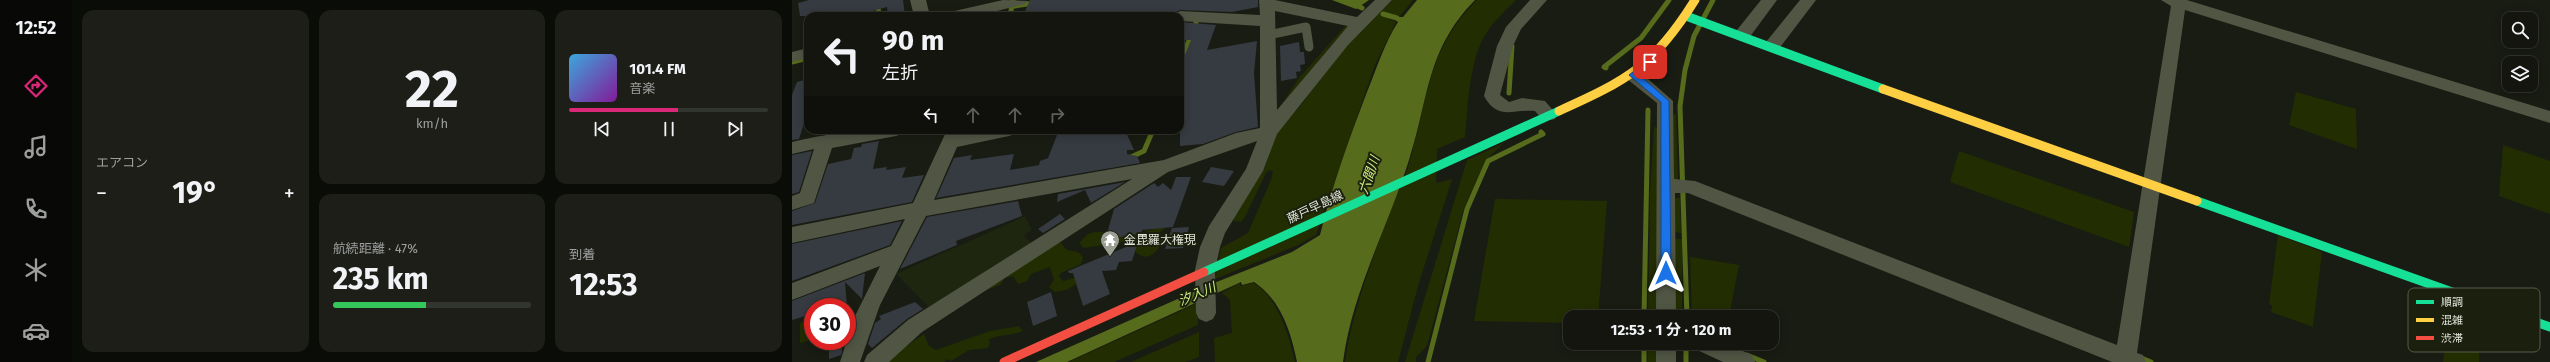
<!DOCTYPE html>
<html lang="ja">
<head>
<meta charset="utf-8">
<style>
  body { margin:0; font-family:"Fira Sans","Noto Sans JP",sans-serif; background:#1c1e17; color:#f1f3f6; height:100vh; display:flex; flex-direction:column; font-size:15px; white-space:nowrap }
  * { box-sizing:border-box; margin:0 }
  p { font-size:13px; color:#9d9f9e }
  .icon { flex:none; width:22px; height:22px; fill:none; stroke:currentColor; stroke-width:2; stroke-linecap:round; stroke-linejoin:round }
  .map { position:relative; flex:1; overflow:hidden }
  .sheet { display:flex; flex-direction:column; gap:10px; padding:10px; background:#0a0c08; width:720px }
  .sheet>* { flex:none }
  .hud { position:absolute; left:12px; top:12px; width:380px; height:122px; border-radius:12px; box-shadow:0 2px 10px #0003,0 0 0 1px #32342e; background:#13150e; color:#f1f3f6; overflow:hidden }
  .fabs { position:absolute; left:1710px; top:12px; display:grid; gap:8px }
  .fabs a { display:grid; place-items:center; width:36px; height:36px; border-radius:8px; background:#13150e; box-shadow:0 2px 10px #0003,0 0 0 1px #32342e; font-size:20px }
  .speed { position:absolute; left:12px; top:298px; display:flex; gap:8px; font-size:20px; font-weight:700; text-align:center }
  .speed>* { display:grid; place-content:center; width:52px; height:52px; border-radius:50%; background:#13150e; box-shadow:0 2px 10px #0003,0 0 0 1px #32342e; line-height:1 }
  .speed .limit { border:6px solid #d22; background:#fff; color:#111 }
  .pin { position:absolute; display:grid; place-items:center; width:34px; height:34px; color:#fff; margin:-17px; border-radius:8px; box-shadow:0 2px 6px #0006 }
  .me { position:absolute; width:44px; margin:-22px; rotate:0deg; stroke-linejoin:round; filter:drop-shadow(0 0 3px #0008) }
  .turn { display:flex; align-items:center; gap:14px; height:84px; padding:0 12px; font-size:18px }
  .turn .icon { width:52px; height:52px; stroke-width:2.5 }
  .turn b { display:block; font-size:28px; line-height:34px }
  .lanes { display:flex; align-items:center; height:38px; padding:0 12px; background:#0003; justify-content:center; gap:20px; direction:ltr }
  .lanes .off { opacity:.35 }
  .big { font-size:30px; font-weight:700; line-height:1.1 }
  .sheet .tile { flex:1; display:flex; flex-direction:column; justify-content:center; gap:6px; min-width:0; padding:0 14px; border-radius:12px; background:#1c1e17 }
  .sheet .dial { align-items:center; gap:0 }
  .dial b { font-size:52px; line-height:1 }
  .song { display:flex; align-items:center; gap:12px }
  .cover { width:48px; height:48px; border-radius:6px; background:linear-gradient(135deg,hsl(200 70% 55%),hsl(290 70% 35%)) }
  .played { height:4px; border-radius:2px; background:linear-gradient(90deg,#db2777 55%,#32342e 55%) }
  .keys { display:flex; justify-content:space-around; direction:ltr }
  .heat { display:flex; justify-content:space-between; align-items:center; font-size:22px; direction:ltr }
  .charge { height:6px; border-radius:3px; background:linear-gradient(90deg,#34c759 47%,#32342e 0) }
  .sheet .tiles { flex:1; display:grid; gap:10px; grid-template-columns:repeat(3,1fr) }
  .tile:first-child { grid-row:span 2 }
  .trip { position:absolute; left:771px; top:310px; width:216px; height:40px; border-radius:12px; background:#13150e; box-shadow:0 2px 10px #0003,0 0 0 1px #32342e; font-weight:700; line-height:40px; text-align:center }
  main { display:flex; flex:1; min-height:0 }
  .menu { display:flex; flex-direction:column; width:72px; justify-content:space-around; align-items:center; background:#080806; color:#9d9f9e }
  .menu .icon { width:28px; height:28px }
  .menu .selected { color:#db2777 }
  .menu b { font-size:18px; color:#f1f3f6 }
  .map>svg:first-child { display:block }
</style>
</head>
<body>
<main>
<nav class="menu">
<b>12:52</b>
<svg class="icon selected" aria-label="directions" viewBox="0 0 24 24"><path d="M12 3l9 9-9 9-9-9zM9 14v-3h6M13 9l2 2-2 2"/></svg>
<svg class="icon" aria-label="music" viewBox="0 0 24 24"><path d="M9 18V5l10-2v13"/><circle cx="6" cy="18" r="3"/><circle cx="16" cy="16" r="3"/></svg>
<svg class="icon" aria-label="phone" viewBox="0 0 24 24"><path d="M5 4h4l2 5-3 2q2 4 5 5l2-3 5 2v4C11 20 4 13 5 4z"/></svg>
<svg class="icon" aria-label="climate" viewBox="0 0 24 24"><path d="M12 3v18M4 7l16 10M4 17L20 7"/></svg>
<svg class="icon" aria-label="car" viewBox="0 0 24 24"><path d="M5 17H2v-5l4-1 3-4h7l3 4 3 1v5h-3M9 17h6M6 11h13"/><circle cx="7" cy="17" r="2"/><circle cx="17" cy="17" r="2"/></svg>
</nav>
<section class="sheet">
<div class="tiles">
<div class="tile"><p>エアコン</p>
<div class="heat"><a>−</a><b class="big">19°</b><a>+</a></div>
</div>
<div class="tile dial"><b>22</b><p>km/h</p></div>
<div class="tile">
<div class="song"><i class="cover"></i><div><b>101.4 FM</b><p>音楽</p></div></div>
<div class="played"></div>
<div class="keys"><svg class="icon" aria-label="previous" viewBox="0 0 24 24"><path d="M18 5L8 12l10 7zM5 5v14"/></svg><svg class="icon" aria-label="pause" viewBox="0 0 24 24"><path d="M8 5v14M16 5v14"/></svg><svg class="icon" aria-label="next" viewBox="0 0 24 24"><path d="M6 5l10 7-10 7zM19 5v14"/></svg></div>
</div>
<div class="tile"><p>航続距離 · 47%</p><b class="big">235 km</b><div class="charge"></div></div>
<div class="tile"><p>到着</p><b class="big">12:53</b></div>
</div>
</section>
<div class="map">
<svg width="1758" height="362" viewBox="0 0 1758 362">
  <rect width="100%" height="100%" fill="#191c12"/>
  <!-- built -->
  <path fill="#1f260f" d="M233,216L240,230L232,235L242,246L140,310L104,274Z"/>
  <!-- green -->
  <path fill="#232d02" d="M601,0H621L608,16L597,14L593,17L604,22L583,65L524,235L506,245L423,279L429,248L456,233L479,180L481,172L478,170L474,173L453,217L449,222L442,221L441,218L473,167L485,130L506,109L562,35Z
    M685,0H724C714,10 703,20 695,32C677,58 676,106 673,137L645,149L644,183L660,179L626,286L606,362H553C558,319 580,261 595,219C602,199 613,180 618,160C636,98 636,48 685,0Z
    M556,23L559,25L540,44L488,107L507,78Z
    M1504,92L1564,109L1565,149L1497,125Z
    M884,114L886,182H882L879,115Z
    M862,127L868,128L867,317H856L858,193Z
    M712,143L694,160L672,208L635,346L624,357V362H613L675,160Z
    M1711,145L1758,161V214L1707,196Z
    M1167,151L1342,212L1337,247L1158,182Z
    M882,198H888L889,233L883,232Z
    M703,199L815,201L806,317H778V323L682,321Z
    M376,224L368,233L371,237C368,252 354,265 342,250H336V245L331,242L292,248L287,243L296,234L303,232L349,233Z
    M1486,235L1530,252L1521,327L1479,312L1480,306L1477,304Z
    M881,239H890V317H878Z
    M268,242L275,250L286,252L291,257L289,264L269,273L267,277L271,281L286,277V283L274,290L263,292L257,287L262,280L258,267L239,274L235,281L226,284L221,276L213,278L208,285L197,289L190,285Z
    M898,257L947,265L937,317H900Z
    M447,283L449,286L461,283C485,295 498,338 503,362H423L422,338L440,333L438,300L430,293Z
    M1659,297L1688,308L1687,362H1651Z
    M406,303V325L322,362H277Z
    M21,319V339L8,343V323Z
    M227,326L231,331C219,336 207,334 196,340L198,342L196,348L177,350L159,361L154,359L152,362H97L107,351L132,334L137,346L144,350L198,331Z
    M407,332V357L393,362H339Z
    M856,343H866V362H855Z"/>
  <!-- water -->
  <path fill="#576b1c" d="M540,0H577L564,9Z
    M625,0H683C634,50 637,98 617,160C596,227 560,292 551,362H505C499,332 489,300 462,282L450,285L449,282L275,362H244L417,285L500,252L528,235C540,186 557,139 575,92C585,68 592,44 606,22L600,17H611Z"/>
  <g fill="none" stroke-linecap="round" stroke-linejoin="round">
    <!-- stream -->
    <path stroke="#576b1c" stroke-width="5" d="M85,0L87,16
      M553,0L570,8
      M223,6L242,3
      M591,14L605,18
      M218,16L221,0
      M0,62L16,58
      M388,63L404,23
      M814,68L812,67L849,38L877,0
      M717,93L720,46
      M337,158L352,151L361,130
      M852,317L856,110
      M895,317L888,106L893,70L902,36L921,0
      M852,343V362
      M894,343V362
      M955,355L972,362
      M1347,357L1359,362
      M636,362L675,209L696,161L751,134L749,132"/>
  </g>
  <!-- building -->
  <path fill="#363a41" d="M17,0H111L113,16H96L95,7L63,16H8L6,3Z
    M238,0H466V7L440,12L388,10L382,13L321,16H231Z
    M388,22L424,25L415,50L465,41L462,73L466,127L444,132L411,144L388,146V68L399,40H388Z
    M507,42L508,52H512L513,64L508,65L509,71L504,72L505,78L489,81L488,46Z
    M16,79V111L7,139L0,140V95L5,82Z
    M267,130H333L342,150H335V154L345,156L348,163L144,198L162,158L180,155L178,160L222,154L218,170L247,165L248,161L256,158Z
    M87,141L81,169L95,167L94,170L114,167L110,178L132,175L120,202L0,225V211L23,203L36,164L59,159L62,148L69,147L70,144Z
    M20,151L7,192L0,194V155Z
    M419,167L442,171L432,186L410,182Z
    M384,177H399L381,227L350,230L349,233L313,240L322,209L362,183L366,187L371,183L379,190Z
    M333,182L299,203L293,190L265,202L266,194Z
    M226,201L230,216L164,241L165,245L108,269L135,217Z
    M268,214L273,219L251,233L246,229Z
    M110,221L98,245L0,281V244Z
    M397,227L391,248L373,249L380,228Z
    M346,242L340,261L327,262L324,270L310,271L318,294L291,306L281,273H277L276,271Z
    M73,273L70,299L53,282L55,307H21V314L0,320V301Z
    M259,292L265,316L241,326L235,302Z
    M123,302L131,309L115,319L80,348L76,344L83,323L89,319L87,316Z
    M37,341H49L50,352L49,355L37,359Z"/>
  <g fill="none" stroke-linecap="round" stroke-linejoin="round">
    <!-- lane -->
    <path stroke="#505544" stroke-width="9" d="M476,35L514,27L517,47
      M36,142L40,130"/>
    <!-- street -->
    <path fill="#505544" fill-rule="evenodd" d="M118,0H134L138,16H122Z
      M211,0L236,1L233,4L185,16H155L158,12Z
      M467,0H483L565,17L583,0H600L556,45L485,134L471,171L433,233L428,247L423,270L424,313L421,319L414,322L407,319L404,313L403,270L408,247L417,226L454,169L465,141L376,172L130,332L97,362H72L75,355L116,320L340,179L134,216L88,305L68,362H48L62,318L88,266L0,300V283L99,246L113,219L0,243V227L121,203L155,130H173L171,133L186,130H226L223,134L217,136L165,147L142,200L372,160L444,133L468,128V26L388,21V16H380L388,11L468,15ZM483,11L556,26L485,110Z
      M738,0H755L729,29L721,46L708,95L717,102L730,98L753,101L765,115L763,119C753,122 749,118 743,111C720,109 706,121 692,96L705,46L714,27Z
      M969,0H985L957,38H945L943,34L945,30Z
      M1008,0H1024L986,50H974L972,46L974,42Z
      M1369,0H1395L1758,111V123L1393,10L1345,353L1351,355L1354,362H1320L896,193H883L884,317H864L865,103L835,79L833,75L835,71H847L881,101L882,179L903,181L1325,345L1379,6Z
      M16,48V58L0,62V52Z
      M69,130H113L110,134L104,136L40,148L22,203L0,210V196L8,193L22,149L0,154V142C23,136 45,134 69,130Z
      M864,343H884V362H864Z
      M900,343H932L960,355L963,362H931L903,349Z"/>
    <!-- fast -->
    <path stroke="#16e098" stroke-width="9" d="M894,16L1091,89
      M1405,201L1758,327
      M412,272L767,111"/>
    <!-- slow -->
    <path stroke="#ffcf43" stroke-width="9" d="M1091,89L1405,201
      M767,111C836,80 862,66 903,0"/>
    <!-- jam -->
    <path stroke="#f24e42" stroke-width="9" d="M212,362L412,272"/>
  </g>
  <!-- route -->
  <path fill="#1a73e8" stroke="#114b97" d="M855,61L862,62L847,75L877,101L879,273L874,277L869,273V102L837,75Z"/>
  <!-- icons -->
  <defs>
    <g id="temple-pin" transform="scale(1)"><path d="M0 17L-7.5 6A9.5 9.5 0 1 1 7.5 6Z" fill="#9c9f94" stroke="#1b200e"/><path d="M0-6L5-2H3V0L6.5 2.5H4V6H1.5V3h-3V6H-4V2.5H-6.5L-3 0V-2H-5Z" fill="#fff"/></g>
  </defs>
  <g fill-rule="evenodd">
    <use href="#temple-pin" x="318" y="240"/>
  </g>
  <g text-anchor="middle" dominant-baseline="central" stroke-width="4" stroke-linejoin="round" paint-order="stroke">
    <!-- street labels -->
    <g font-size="12" fill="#e2e6da" stroke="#1b200e">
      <text transform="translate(523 207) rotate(-25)">藤戸早島線</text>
    </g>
    <!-- poi labels -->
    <g font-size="12" fill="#e2e6da" stroke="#1b200e" text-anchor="start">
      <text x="332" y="240">金毘羅大権現</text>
    </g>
    <!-- water labels -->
    <g font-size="13" font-style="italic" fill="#ceef80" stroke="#1b200e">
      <text transform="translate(577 175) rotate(-71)">六間川</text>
      <text transform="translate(405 294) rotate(-23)">汐入川</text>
    </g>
  </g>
  <!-- legend -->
  <rect x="1616" y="288" width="132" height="64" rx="6" fill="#1b200e" stroke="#575b4b" stroke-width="1"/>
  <rect x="1624" y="300" width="18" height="4" fill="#16e098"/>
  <rect x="1624" y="318" width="18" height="4" fill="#ffcf43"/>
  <rect x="1624" y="336" width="18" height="4" fill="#f24e42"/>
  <g font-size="11" fill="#e2e6da">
    <text x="1649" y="306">順調</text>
    <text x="1649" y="324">混雑</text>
    <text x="1649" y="342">渋滞</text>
  </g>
</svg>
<div class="fabs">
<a><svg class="icon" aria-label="search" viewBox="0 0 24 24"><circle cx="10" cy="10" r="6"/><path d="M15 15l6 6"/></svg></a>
<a><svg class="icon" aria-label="layers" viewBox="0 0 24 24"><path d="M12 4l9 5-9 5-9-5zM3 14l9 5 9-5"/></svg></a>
</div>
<div class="speed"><div class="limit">30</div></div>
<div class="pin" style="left:858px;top:62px;background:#d93025"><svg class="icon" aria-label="arrive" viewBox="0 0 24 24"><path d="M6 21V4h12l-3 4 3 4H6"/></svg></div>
<svg class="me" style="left:874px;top:273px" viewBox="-20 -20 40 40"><path d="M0-17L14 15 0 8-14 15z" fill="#1a73e8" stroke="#fff" stroke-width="4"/></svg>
<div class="trip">12:53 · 1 分 · 120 m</div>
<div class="hud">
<div class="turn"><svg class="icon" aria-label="left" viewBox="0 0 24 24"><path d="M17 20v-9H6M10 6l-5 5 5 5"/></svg><div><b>90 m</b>左折</div></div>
<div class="lanes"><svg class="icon" aria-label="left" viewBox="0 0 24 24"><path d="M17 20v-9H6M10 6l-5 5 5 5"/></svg><svg class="icon off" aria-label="ahead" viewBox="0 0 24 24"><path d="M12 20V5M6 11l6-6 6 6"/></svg><svg class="icon off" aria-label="ahead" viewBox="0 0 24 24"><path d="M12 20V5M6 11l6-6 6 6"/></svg><svg class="icon off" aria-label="right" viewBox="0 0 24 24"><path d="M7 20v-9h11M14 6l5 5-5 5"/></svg></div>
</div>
</div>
</main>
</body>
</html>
